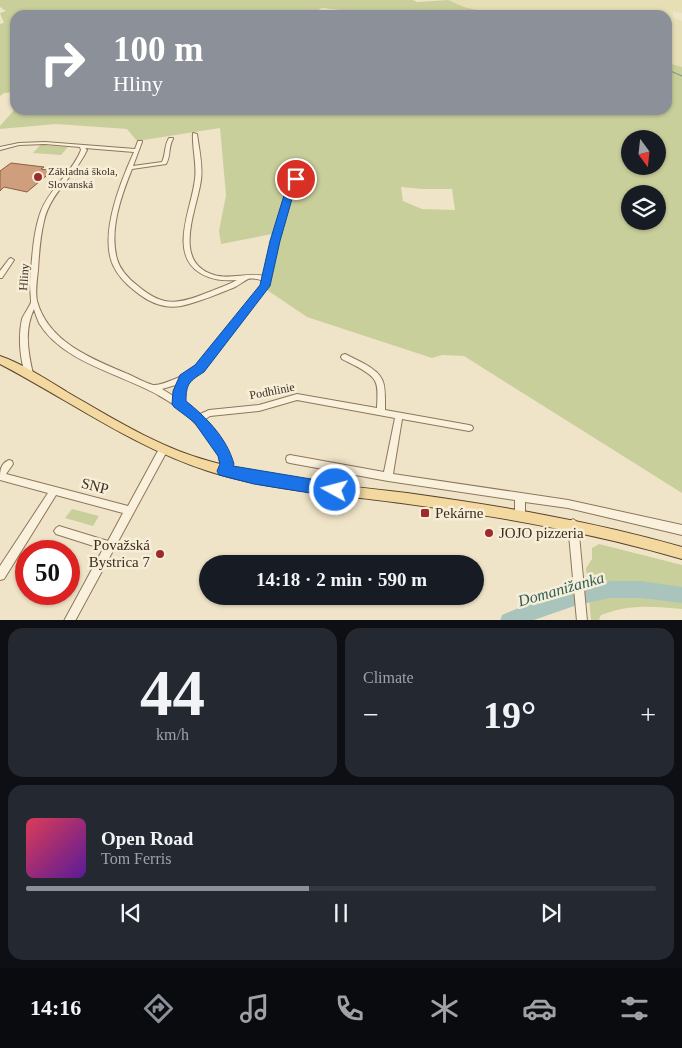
<!DOCTYPE html>
<html lang="en">
<head>
<meta charset="utf-8">
<style>
  body { margin:0; font-family:Georgia,serif; background:#242831; color:#f1f3f6; height:100vh; display:flex; flex-direction:column; font-size:19px; white-space:nowrap }
  * { box-sizing:border-box; margin:0 }
  p { font-size:16px; color:#9ea1a6 }
  .icon { flex:none; width:28px; height:28px; fill:none; stroke:currentColor; stroke-width:2; stroke-linecap:round; stroke-linejoin:round }
  .map { position:relative; height:620px; overflow:hidden }
  .sheet { display:flex; flex-direction:column; gap:8px; padding:8px; background:#0d0f14; flex:1 }
  .sheet>* { flex:none }
  .top-card { position:absolute; left:10px; top:10px; width:662px; height:105px; border-radius:15px; box-shadow:0 1px 4px #0004; background:#8c9099; color:#fff; overflow:hidden }
  .needle { width:32px; rotate:165deg }
  .controls { position:absolute; left:621px; top:130px; display:grid; gap:10px }
  .controls a { display:grid; place-items:center; width:45px; height:45px; border-radius:50%; background:#171b24; box-shadow:0 1px 4px #0004; font-size:25px }
  .speed { position:absolute; left:15px; top:540px; display:flex; gap:10px; font-size:25px; font-weight:700; text-align:center }
  .speed>* { display:grid; place-content:center; width:65px; height:65px; border-radius:50%; background:#171b24; box-shadow:0 1px 4px #0004; line-height:1 }
  .speed .limit { border:8px solid #d22; background:#fff; color:#111 }
  .pin { position:absolute; display:grid; place-items:center; width:42px; height:42px; color:#fff; margin:-21px; border:2px solid #fff; border-radius:50%; box-shadow:0 1px 5px #0007 }
  .me { position:absolute; width:55px; margin:-28px; rotate:277deg; stroke-linejoin:round; filter:drop-shadow(0 0 4px #0008) }
  .turn { display:flex; align-items:center; gap:18px; height:105px; padding:0 20px; font-size:22px }
  .turn .icon { width:65px; height:65px; stroke-width:2.5 }
  .turn b { display:block; font-size:35px; line-height:42px }
  .big { font-size:38px; font-weight:800; line-height:1.1 }
  .sheet .tile { flex:1; display:flex; flex-direction:column; justify-content:center; gap:8px; min-width:0; padding:0 18px; border-radius:15px; background:#242831 }
  .sheet .dial { align-items:center; gap:0 }
  .dial b { font-size:65px; line-height:1 }
  .song { display:flex; align-items:center; gap:15px }
  .cover { width:60px; height:60px; border-radius:8px; background:linear-gradient(135deg,hsl(350 70% 55%),hsl(270 70% 35%)) }
  .played { height:5px; border-radius:2px; background:linear-gradient(90deg,#8c9099 45%,#363941 45%) }
  .keys { display:flex; justify-content:space-around; direction:ltr }
  .heat { display:flex; justify-content:space-between; align-items:center; font-size:28px; direction:ltr }
  .sheet .tiles { flex:1; display:grid; gap:8px; grid-template-columns:1fr 1fr }
  .tile:last-child { grid-column:span 2 }
  .trip { position:absolute; left:199px; top:555px; width:285px; height:50px; border-radius:25px; background:#171b24; box-shadow:0 1px 4px #0004; font-weight:800; line-height:50px; text-align:center }
  .tab-bar { display:flex; height:80px; justify-content:space-around; align-items:center; background:#090b0e; color:#9ea1a6 }
  .tab-bar .icon { width:35px; height:35px }
  .tab-bar .active { color:#8c9099 }
  .tab-bar b { font-size:22px; color:#f1f3f6 }
  .map>svg:first-child { display:block }
</style>
</head>
<body>
<div class="map">
<svg width="682" height="621" viewBox="0 0 682 621">
  <rect width="100%" height="100%" fill="#f0e4c8"/>
  <!-- farmland -->
  <path fill="#e6deb5" d="M448,0H682V13L673,11V17L682,21V67L668,63V15H498L464,7Z"/>
  <!-- green -->
  <path fill="#c9cf9b" fill-rule="evenodd" d="M0,0H413L417,2L448,0L464,7L498,15H354L359,12L322,8L308,15H15V92L4,93L0,96V24L4,23L0,13L6,11L0,7Z
    M668,63L682,67V493L464,356L442,355L432,358L307,317L267,290L277,233L221,244L219,231L226,195L220,128L137,141L127,129L56,124L0,129V126L15,109L668,110ZM630,139H658V166H630ZM401,187L423,189H452L455,210L422,209L403,201ZM630,194H658V221H630Z
    M40,145L68,147L61,155L33,153Z
    M72,509L99,516L93,526L65,518Z
    M599,544L682,565V609C653,606 628,604 601,615L599,620H591L586,568L592,559V548Z"/>
  <g fill="none" stroke-linecap="round" stroke-linejoin="round">
    <!-- stream -->
    <path stroke="#6f938a" stroke-width="1" d="M668,70L682,76"/>
    <!-- river -->
    <path fill="#a9c4bc" fill-rule="evenodd" d="M610,581H641L682,587V603L641,598H610L577,605L531,621H500L502,615C537,600 572,587 610,581Z"/>
  </g>
  <!-- building -->
  <path fill="#cf9f7d" stroke="#8d5f41" d="M11,163L44,167L41,169L52,171L27,192L4,187L0,191V171Z"/>
  <g fill="none" stroke-linecap="round" stroke-linejoin="round">
    <!-- minor casing -->
    <g stroke="#8d765c" stroke-width="2">
      <path id="minor" d="M193,133L197,134C199,149 203,165 201,180C197,210 171,262 214,275C230,280 248,272 264,276L272,241L287,192L293,180L299,175H303L304,176L297,182L293,192L278,241L268,286L206,367L188,380L183,391V403L198,415L209,410L259,405L297,394L377,408C377,400 379,388 375,381C371,372 351,364 342,359L341,357L342,355L345,354C351,357 357,360 363,363C387,376 385,384 385,410L469,425L472,426L473,428L472,430L469,431L402,419L393,474L568,500L682,525V535L568,508L525,502V515L523,518L520,519L517,518L515,515V500L388,481L290,463L287,462L286,459L287,456L290,455L384,472L395,418L297,400L259,411L210,416L204,420C217,434 235,453 227,474L224,475L221,474C218,466 222,461 218,452C213,440 203,431 194,422C184,411 171,402 158,395C121,374 62,362 39,323C37,318 35,313 34,309C24,330 28,352 33,374L32,376L29,377L26,376C20,360 18,337 22,319C24,314 30,306 31,302C31,298 30,288 30,283C32,260 33,232 41,211C50,188 72,173 81,150L80,147L45,144L19,145L0,150V147L19,143L45,142L135,149L138,141H142V142L133,166L162,162C166,154 164,146 169,138H173V139C168,147 171,156 166,164L132,169C121,196 109,230 117,259C120,270 129,279 138,286C164,308 179,304 209,292C218,288 228,285 237,280C223,281 212,280 200,273C168,253 192,208 195,179C197,164 192,148 193,133ZM85,148L134,152C121,181 99,234 113,265C118,276 126,284 135,291C148,302 164,309 181,306C199,302 218,294 235,287C239,285 244,281 248,279C252,278 259,279 263,281L262,285C249,301 237,317 224,333C211,349 200,367 182,376C175,379 160,386 153,385C148,384 134,377 128,374C92,359 48,342 37,301C35,291 37,280 38,270C39,254 40,237 44,221C50,193 75,176 87,150ZM179,384L175,391V397L162,389Z
        M11,258L14,260L2,278H0V271L9,259Z
        M163,446L166,447L167,450L166,453L75,621H64L103,549L56,534L54,531L56,528L59,526L108,541L123,513L56,495L4,579L0,580V566L48,493L0,480C0,471 0,464 9,460L12,461L13,464L6,474L128,506L160,447Z
        M573,519L576,521L578,524L587,621H577L568,524L570,521Z"/>
    </g>
    <!-- major casing -->
    <g stroke="#5b4430" stroke-width="2">
      <path id="major" d="M0,356C23,364 46,379 67,392C112,418 158,447 209,461C274,480 341,485 407,493C500,506 592,521 682,547V559C590,532 496,516 401,503C337,494 270,491 208,471C133,447 69,400 0,364Z"/>
    </g>
    <!-- minor -->
    <use href="#minor" fill="#faf1dc" fill-rule="evenodd"/>
    <!-- major -->
    <use href="#major" fill="#f3d9a0" fill-rule="evenodd"/>
  </g>
  <!-- route -->
  <path fill="#1a73e8" stroke="#114b97" d="M293,177H300L301,179L294,192L280,241L270,286L204,372C190,381 186,383 186,401C206,417 227,438 234,464L233,466L335,483L340,485L343,490L340,495L335,497L254,484L219,475L217,471L220,464L218,456L194,422L174,407L172,404L173,391L180,375L195,365L260,285L270,241L285,192Z"/>
  <!-- markers -->
  <g fill="#9e2a2b" stroke="#f7eed8" stroke-width="2">
    <circle cx="38" cy="177" r="5"/>
    <rect x="420" y="508" width="10" height="10" rx="2.5"/>
    <circle cx="489" cy="533" r="5"/>
    <circle cx="160" cy="554" r="5"/>
  </g>
  <g text-anchor="middle" dominant-baseline="central" stroke-width="5" stroke-linejoin="round" paint-order="stroke">
    <!-- far-poi labels -->
    <g font-size="11" fill="#3d2e20" stroke="#f7eed8" text-anchor="start">
      <text x="48" y="171">Základná škola,<tspan x="48" dy="13">Slovanská</tspan></text>
    </g>
    <!-- street labels -->
    <g font-size="12" fill="#3d2e20" stroke="#f7eed8">
      <text transform="translate(24 277) rotate(-86)">Hliny</text>
      <text transform="translate(272 391) rotate(-11)">Podhlinie</text>
    </g>
    <!-- near-street labels -->
    <g font-size="15" fill="#3d2e20" stroke="#f7eed8">
      <text transform="translate(95 486) rotate(14)">SNP</text>
    </g>
    <!-- near-poi labels -->
    <g font-size="15" fill="#3d2e20" stroke="#f7eed8" text-anchor="start">
      <text x="435" y="513">Pekárne</text>
      <text x="499" y="533">JOJO pizzeria</text>
      <text x="150" y="545" text-anchor="end">Považská<tspan x="150" dy="17">Bystrica 7</tspan></text>
    </g>
    <!-- near-water labels -->
    <g font-size="16" font-style="italic" fill="#2f5d5a" stroke="#f7eed8">
      <text transform="translate(561 589) rotate(-16)">Domanižanka</text>
    </g>
  </g>
</svg>
<div class="controls">
<a><svg class="needle" viewBox="-14 -14 28 28"><path d="M0-13l5 13h-10z" fill="#e53935"/><path d="M0 13l5-13h-10z" fill="#9ea1a6"/></svg></a>
<a><svg class="icon" aria-label="layers" viewBox="0 0 24 24"><path d="M12 4l9 5-9 5-9-5zM3 14l9 5 9-5"/></svg></a>
</div>
<div class="speed"><div class="limit">50</div></div>
<div class="pin" style="left:296px;top:179px;background:#d93025"><svg class="icon" aria-label="arrive" viewBox="0 0 24 24"><path d="M6 21V4h12l-3 4 3 4H6"/></svg></div>
<svg class="me" style="left:335px;top:490px" viewBox="-20 -20 40 40"><circle r="17" fill="#1a73e8" stroke="#fff" stroke-width="3"/><path d="M0-11L8 9 0 5-8 9z" fill="#fff"/></svg>
<div class="trip">14:18 · 2 min · 590 m</div>
<div class="top-card">
<div class="turn"><svg class="icon" aria-label="right" viewBox="0 0 24 24"><path d="M7 20v-9h11M14 6l5 5-5 5"/></svg><div><b>100 m</b>Hliny</div></div>
</div>
</div>
<section class="sheet">
<div class="tiles">
<div class="tile dial"><b>44</b><p>km/h</p></div>
<div class="tile"><p>Climate</p>
<div class="heat"><a>−</a><b class="big">19°</b><a>+</a></div>
</div>
<div class="tile">
<div class="song"><i class="cover"></i><div><b>Open Road</b><p>Tom Ferris</p></div></div>
<div class="played"></div>
<div class="keys"><svg class="icon" aria-label="previous" viewBox="0 0 24 24"><path d="M18 5L8 12l10 7zM5 5v14"/></svg><svg class="icon" aria-label="pause" viewBox="0 0 24 24"><path d="M8 5v14M16 5v14"/></svg><svg class="icon" aria-label="next" viewBox="0 0 24 24"><path d="M6 5l10 7-10 7zM19 5v14"/></svg></div>
</div>
</div>
</section>
<nav class="tab-bar">
<b>14:16</b>
<svg class="icon active" aria-label="directions" viewBox="0 0 24 24"><path d="M12 3l9 9-9 9-9-9zM9 14v-3h6M13 9l2 2-2 2"/></svg>
<svg class="icon" aria-label="music" viewBox="0 0 24 24"><path d="M9 18V5l10-2v13"/><circle cx="6" cy="18" r="3"/><circle cx="16" cy="16" r="3"/></svg>
<svg class="icon" aria-label="phone" viewBox="0 0 24 24"><path d="M5 4h4l2 5-3 2q2 4 5 5l2-3 5 2v4C11 20 4 13 5 4z"/></svg>
<svg class="icon" aria-label="climate" viewBox="0 0 24 24"><path d="M12 3v18M4 7l16 10M4 17L20 7"/></svg>
<svg class="icon" aria-label="car" viewBox="0 0 24 24"><path d="M5 17H2v-5l4-1 3-4h7l3 4 3 1v5h-3M9 17h6M6 11h13"/><circle cx="7" cy="17" r="2"/><circle cx="17" cy="17" r="2"/></svg>
<svg class="icon" aria-label="filters" viewBox="0 0 24 24"><path d="M4 7h16M4 17h16"/><circle cx="9" cy="7" r="2"/><circle cx="15" cy="17" r="2"/></svg>
</nav>
</body>
</html>
